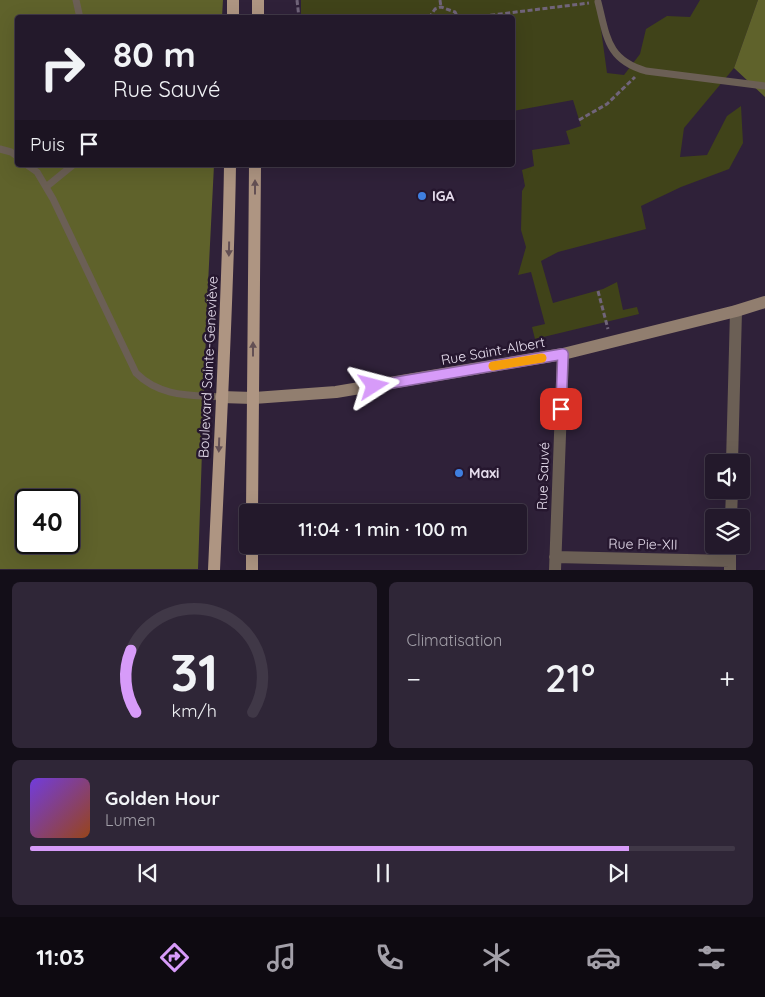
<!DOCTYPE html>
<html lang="fr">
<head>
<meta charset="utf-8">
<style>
  body { margin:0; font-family:Quicksand,sans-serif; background:#2f2637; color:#f1f3f6; height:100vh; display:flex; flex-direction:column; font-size:19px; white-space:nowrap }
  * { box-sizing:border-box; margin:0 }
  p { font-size:16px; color:#a3a0a9 }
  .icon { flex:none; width:28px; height:28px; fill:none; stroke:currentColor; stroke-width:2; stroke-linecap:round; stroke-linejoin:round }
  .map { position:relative; height:570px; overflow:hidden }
  .sheet { display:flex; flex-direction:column; gap:12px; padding:12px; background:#130e18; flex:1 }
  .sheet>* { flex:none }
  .top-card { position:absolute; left:15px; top:15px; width:500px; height:152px; border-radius:5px; box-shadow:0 5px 20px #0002,0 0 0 1px #403847; background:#23192b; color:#f1f3f6; overflow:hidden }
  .fabs { position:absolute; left:705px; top:454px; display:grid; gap:10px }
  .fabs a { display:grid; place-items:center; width:45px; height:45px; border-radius:5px; background:#23192b; box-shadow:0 5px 20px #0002,0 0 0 1px #403847; font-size:25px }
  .speed { position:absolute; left:15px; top:489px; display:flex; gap:10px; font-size:25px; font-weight:700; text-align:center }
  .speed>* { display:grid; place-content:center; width:65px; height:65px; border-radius:50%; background:#23192b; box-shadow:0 5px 20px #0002,0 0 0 1px #403847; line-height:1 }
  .speed .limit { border:2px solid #111; border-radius:8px; background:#fff; color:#111 }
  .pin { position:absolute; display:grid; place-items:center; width:42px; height:42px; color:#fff; margin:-21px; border-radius:10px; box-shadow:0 2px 8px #0006 }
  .me { position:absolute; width:55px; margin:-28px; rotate:81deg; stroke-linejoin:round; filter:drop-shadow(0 0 4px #0008) }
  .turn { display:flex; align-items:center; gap:18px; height:105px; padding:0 15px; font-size:22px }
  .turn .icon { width:65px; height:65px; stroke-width:2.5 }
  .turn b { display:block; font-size:35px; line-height:42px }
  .then { display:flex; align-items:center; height:48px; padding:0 15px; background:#0003; gap:10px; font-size:19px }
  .big { font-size:38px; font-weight:600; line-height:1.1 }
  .sheet .tile { flex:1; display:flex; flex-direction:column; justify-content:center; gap:8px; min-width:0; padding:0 18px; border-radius:8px; background:#2f2637 }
  .sheet .dial { align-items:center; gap:0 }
  .dial svg { height:130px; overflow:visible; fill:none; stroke:#403847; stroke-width:7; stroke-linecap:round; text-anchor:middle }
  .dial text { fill:#f1f3f6; stroke:none }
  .song { display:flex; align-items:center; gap:15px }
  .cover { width:60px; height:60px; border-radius:8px; background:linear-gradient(135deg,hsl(260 70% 55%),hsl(20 70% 35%)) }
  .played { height:5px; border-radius:2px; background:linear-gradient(90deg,#d79bf9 85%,#403847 85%) }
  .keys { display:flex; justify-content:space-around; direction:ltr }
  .heat { display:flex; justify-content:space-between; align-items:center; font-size:28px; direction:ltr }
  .sheet .tiles { flex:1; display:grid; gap:12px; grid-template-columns:1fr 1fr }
  .tile:last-child { grid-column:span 2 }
  .trip { position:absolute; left:239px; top:504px; width:288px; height:50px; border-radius:5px; background:#23192b; box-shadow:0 5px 20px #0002,0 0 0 1px #403847; font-weight:600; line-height:50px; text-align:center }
  .tabs { display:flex; height:80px; justify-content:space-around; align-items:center; background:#0e0a11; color:#a3a0a9 }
  .tabs .icon { width:35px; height:35px }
  .tabs .current { color:#d79bf9 }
  .tabs b { font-size:22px; color:#f1f3f6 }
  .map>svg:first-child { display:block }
</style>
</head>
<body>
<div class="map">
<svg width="765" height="570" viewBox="0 0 765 570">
  <rect width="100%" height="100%" fill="#2f2139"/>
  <!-- green -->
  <path fill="#404319" d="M301,0H597L607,73L624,75L640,54L646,29L667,16L690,17L700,0H758L734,68L684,128L680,157L707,155L727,116L741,106L743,143L729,169L681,187L641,206L646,229L558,252L541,261L553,303L603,289L617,282L623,310L637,307L639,314L535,339L532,327L545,324L531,272L518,275L526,247L521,230L522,191L525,186L522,170L534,166L532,150L570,144L566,131L581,126L573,100L513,111L512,18L301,17Z"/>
  <!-- forest -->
  <path fill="#5f622b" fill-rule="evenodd" d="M0,0H223L222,17L18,18V165H214L207,304L198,569H0ZM26,500H69V542H26Z
    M758,0H765V97L734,68Z"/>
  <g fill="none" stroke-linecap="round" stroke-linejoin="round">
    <!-- path -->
    <path stroke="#706479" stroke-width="3" stroke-dasharray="5 2.5" stroke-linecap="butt" d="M297,0L299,18
      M440,0L441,7
      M429,18L435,9L441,7L455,12L458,18
      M468,18L589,3
      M579,120L607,104L635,77
      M598,291L608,329"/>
    <!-- lane -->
    <path stroke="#6b5f55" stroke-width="7" d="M76,0L80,18
      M598,2C607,37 607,60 646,71L765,86
      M0,149L11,152L18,157
      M27,165L37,172L53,199L136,373C160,397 190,395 221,397
      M46,187L73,165"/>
    <!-- street -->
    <path stroke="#6b5f55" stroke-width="12" d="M732,462L736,311
      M731,518L732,490
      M555,557L730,561
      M555,570L563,354
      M730,570V545"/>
    <!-- secondary -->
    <path stroke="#917e6f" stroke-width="12" d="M221,397L253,398L336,392L563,354L736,311L765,302"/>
    <!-- primary -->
    <path stroke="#ae9582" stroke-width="12" d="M233,18V0
      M258,18V0
      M252,512L255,165
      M214,570C220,435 228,300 230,165
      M252,570V545"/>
  </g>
  <!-- one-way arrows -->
  <defs><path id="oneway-solid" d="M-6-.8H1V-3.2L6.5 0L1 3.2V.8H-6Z" transform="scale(1.25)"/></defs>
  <g fill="#635054">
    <use href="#oneway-solid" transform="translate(255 187) rotate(-90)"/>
    <use href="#oneway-solid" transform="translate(229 249) rotate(91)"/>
    <use href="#oneway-solid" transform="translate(253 349) rotate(-90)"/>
    <use href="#oneway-solid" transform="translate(219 445) rotate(92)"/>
  </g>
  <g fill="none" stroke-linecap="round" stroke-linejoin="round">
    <!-- route casing -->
    <g stroke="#8c65a2" stroke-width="12">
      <path id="route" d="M374,386L563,354L561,409"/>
    </g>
    <!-- route -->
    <use href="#route" stroke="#d79bf9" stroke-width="9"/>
    <!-- slow -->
    <path stroke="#f59e0b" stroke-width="9" d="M493,366L542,358"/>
  </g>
  <!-- markers -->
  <g fill="#3f7fe0" stroke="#26172f" stroke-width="2">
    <circle cx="422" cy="196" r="5"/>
    <circle cx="459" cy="473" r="5"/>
  </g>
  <g text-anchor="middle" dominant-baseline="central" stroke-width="5" stroke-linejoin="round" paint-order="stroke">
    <!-- poi labels -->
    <g font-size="14" font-weight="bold" fill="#e6dded" stroke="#26172f" text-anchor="start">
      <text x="432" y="196">IGA</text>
      <text x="469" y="473">Maxi</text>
    </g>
    <!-- street labels -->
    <g font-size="14" fill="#e6dded" stroke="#26172f">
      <text transform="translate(493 351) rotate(-10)">Rue Saint-Albert</text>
      <text transform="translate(208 367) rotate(-87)">Boulevard Sainte-Geneviève</text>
      <text transform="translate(543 476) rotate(-88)">Rue Sauvé</text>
      <text transform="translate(643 544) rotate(1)">Rue Pie-XII</text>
    </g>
  </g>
</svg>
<div class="fabs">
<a><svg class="icon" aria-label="sound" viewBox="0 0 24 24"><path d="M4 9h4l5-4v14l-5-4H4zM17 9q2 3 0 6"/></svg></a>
<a><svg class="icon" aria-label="layers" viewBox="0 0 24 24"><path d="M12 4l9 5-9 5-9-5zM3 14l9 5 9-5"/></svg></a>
</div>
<div class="speed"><div class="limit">40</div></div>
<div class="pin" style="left:561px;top:409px;background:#d93025"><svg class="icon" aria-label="arrive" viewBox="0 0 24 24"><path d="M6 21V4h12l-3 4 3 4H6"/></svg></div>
<svg class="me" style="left:374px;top:386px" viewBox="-20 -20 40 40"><path d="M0-17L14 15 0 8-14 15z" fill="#d79bf9" stroke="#fff" stroke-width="4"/></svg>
<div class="trip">11:04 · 1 min · 100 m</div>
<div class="top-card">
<div class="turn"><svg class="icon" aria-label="right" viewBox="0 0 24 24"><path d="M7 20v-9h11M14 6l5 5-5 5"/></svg><div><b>80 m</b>Rue Sauvé</div></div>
<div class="then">Puis<svg class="icon" aria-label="arrive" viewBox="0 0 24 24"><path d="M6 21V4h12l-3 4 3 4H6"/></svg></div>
</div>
</div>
<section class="sheet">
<div class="tiles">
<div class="tile dial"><svg viewBox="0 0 100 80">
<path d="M14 69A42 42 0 1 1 86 69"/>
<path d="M14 69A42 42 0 0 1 11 31" stroke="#d79bf9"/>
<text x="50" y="56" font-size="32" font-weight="700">31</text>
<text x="50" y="72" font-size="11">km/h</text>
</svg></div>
<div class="tile"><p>Climatisation</p>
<div class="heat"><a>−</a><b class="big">21°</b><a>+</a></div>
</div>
<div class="tile">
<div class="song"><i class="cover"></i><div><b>Golden Hour</b><p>Lumen</p></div></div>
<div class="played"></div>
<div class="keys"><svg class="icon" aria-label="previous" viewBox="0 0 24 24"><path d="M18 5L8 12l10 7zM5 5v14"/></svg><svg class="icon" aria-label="pause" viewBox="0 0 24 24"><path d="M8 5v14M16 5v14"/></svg><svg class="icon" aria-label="next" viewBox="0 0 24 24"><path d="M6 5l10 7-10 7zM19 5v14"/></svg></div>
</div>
</div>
</section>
<nav class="tabs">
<b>11:03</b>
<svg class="icon current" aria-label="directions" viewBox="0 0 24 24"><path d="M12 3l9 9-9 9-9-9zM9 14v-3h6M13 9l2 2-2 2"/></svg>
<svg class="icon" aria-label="music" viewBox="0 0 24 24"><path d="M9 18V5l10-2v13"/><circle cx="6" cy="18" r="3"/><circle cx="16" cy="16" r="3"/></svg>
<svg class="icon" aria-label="phone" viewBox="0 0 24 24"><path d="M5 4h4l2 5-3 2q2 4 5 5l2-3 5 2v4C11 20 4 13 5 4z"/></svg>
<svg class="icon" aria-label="climate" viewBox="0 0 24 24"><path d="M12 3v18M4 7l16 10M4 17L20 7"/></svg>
<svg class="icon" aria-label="car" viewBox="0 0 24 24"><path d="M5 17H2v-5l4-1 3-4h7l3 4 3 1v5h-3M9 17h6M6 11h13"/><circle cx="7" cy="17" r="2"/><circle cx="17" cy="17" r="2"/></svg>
<svg class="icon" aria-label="filters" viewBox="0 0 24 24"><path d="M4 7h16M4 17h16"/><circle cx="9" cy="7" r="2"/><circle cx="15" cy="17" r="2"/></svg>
</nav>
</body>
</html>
